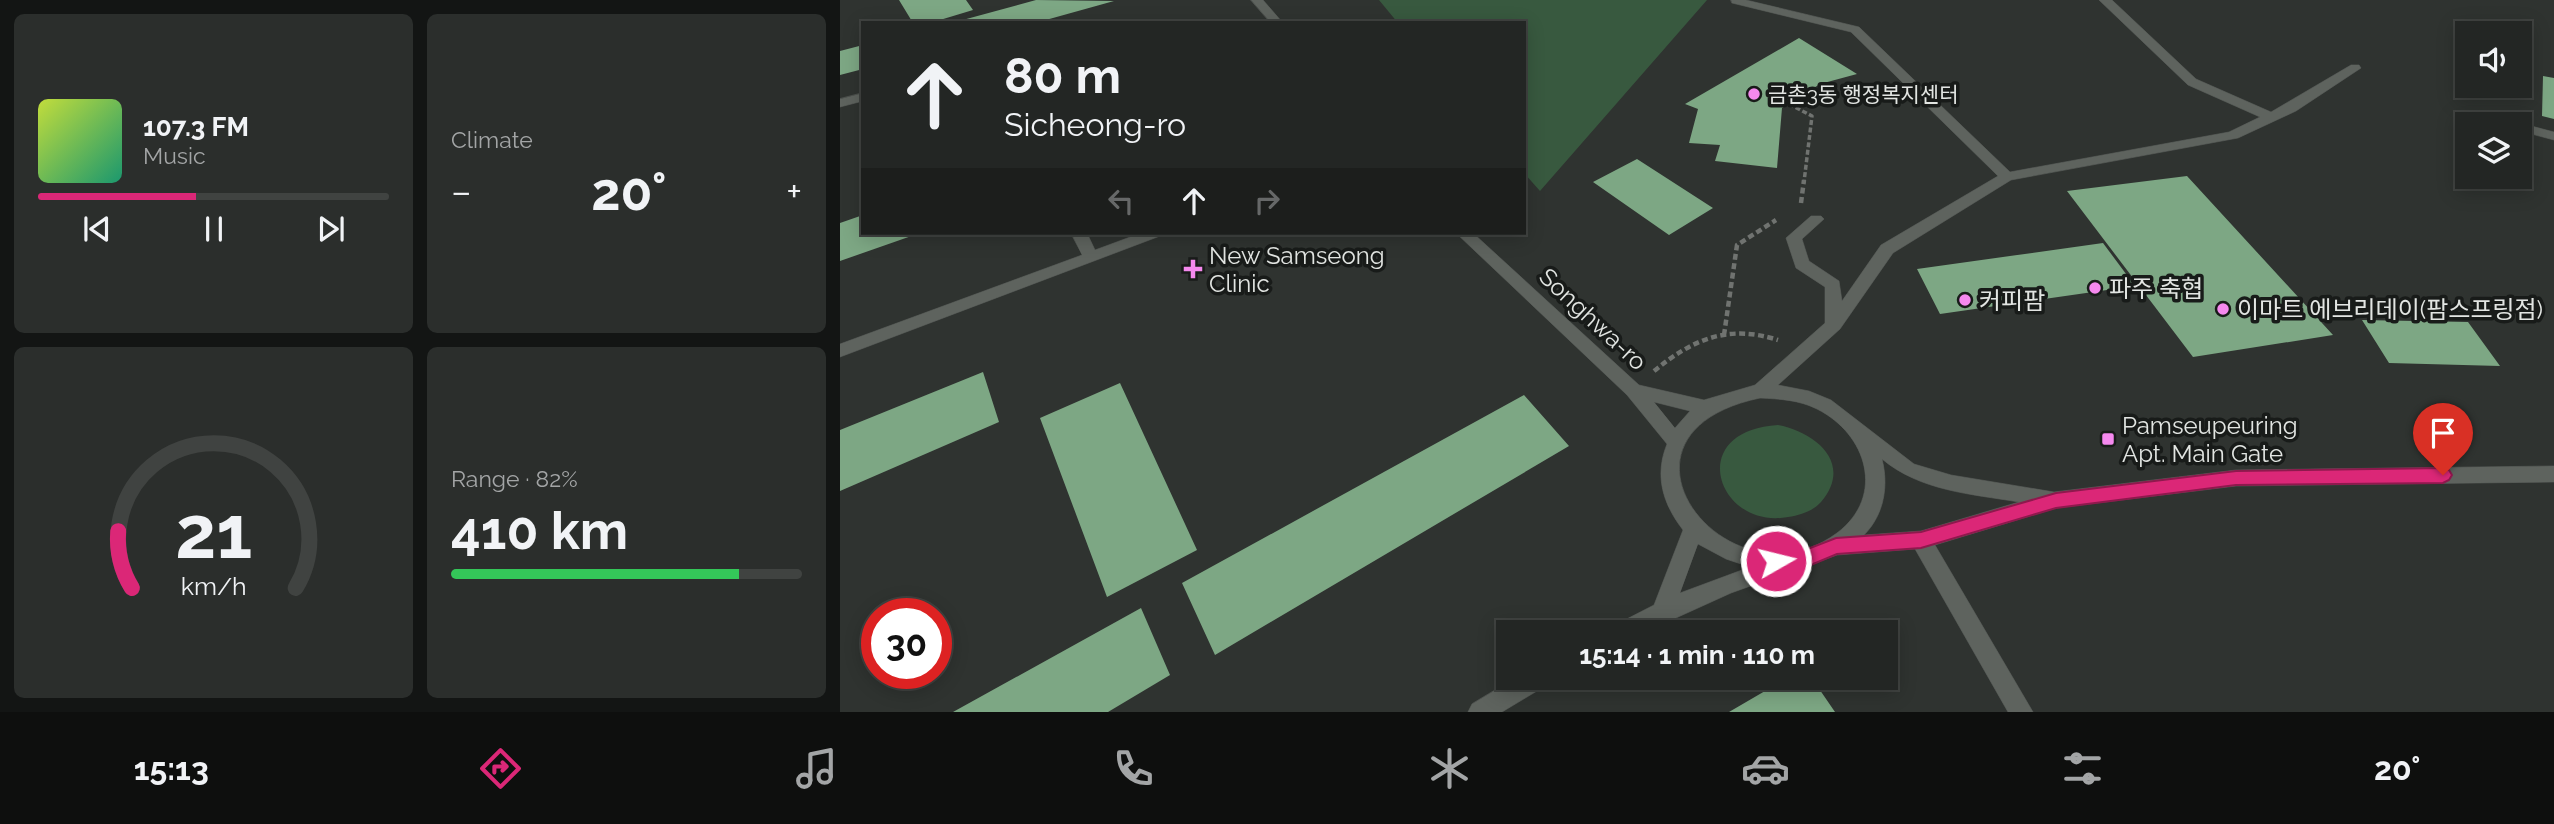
<!DOCTYPE html>
<html lang="en">
<head>
<meta charset="utf-8">
<style>
  body { margin:0; font-family:Raleway,"Noto Sans KR",sans-serif; background:#2b2e2c; color:#f1f3f6; height:100vh; display:flex; flex-direction:column; font-size:26px; white-space:nowrap }
  * { box-sizing:border-box; margin:0 }
  p { font-size:23px; color:#a3a5a6 }
  .icon { flex:none; width:38px; height:38px; fill:none; stroke:currentColor; stroke-width:2; stroke-linecap:round; stroke-linejoin:round }
  .map { position:relative; flex:1; overflow:hidden }
  .sheet { display:flex; flex-direction:column; gap:14px; padding:14px; background:#131514; width:840px }
  .sheet>* { flex:none }
  .hud { position:absolute; left:21px; top:21px; width:665px; height:214px; border-radius:0px; box-shadow:0 4px 18px #0003,0 0 0 2px #404341; background:#232624; color:#f1f3f6; overflow:hidden }
  .buttons { position:absolute; left:1615px; top:21px; display:grid; gap:14px }
  .buttons a { display:grid; place-items:center; width:77px; height:77px; border-radius:0px; background:#232624; box-shadow:0 4px 18px #0003,0 0 0 2px #404341; font-size:35px }
  .speed { position:absolute; left:21px; top:598px; display:flex; gap:14px; font-size:35px; font-weight:700; text-align:center }
  .speed>* { display:grid; place-content:center; width:91px; height:91px; border-radius:50%; background:#232624; box-shadow:0 4px 18px #0003,0 0 0 2px #404341; line-height:1 }
  .speed .limit { border:10px solid #d22; background:#fff; color:#111 }
  .pin { position:absolute; display:grid; place-items:center; width:60px; height:60px; color:#fff; margin:-72px -30px; border-radius:50% 50% 50% 0; rotate:-45deg; box-shadow:0 0 7px #0007 }
  .pin .icon { rotate:45deg }
  .me { position:absolute; width:77px; margin:-38px; rotate:82deg; stroke-linejoin:round; filter:drop-shadow(0 0 5px #0008) }
  .turn { display:flex; align-items:center; gap:24px; height:147px; padding:0 28px; font-size:32px }
  .turn .icon { width:91px; height:91px; stroke-width:2.5 }
  .turn b { display:block; font-size:49px; line-height:60px }
  .lanes { display:flex; align-items:center; height:66px; padding:0 28px; background:#0003; justify-content:center; gap:35px; direction:ltr }
  .lanes .off { opacity:.35 }
  .big { font-size:52px; font-weight:700; line-height:1.1 }
  .sheet .card { flex:1; display:flex; flex-direction:column; justify-content:center; gap:10px; min-width:0; padding:0 24px; border-radius:10px; background:#2b2e2c }
  .sheet .dial { align-items:center; gap:0 }
  .dial svg { height:182px; overflow:visible; fill:none; stroke:#404341; stroke-width:7; stroke-linecap:round; text-anchor:middle }
  .dial text { fill:#f1f3f6; stroke:none }
  .song { display:flex; align-items:center; gap:21px }
  .cover { width:84px; height:84px; border-radius:10px; background:linear-gradient(135deg,hsl(70 70% 55%),hsl(160 70% 35%)) }
  .played { height:7px; border-radius:4px; background:linear-gradient(90deg,#db2777 45%,#404341 45%) }
  .keys { display:flex; justify-content:space-around; direction:ltr }
  .heat { display:flex; justify-content:space-between; align-items:center; font-size:38px; direction:ltr }
  .charge { height:10px; border-radius:5px; background:linear-gradient(90deg,#34c759 82%,#404341 0) }
  .sheet .tiles { flex:1; display:grid; gap:14px; grid-template-columns:repeat(2,1fr) }
  .trip { position:absolute; left:656px; top:620px; width:402px; height:70px; border-radius:0px; background:#232624; box-shadow:0 4px 18px #0003,0 0 0 2px #404341; font-weight:700; line-height:70px; text-align:center }
  .tabs { display:flex; height:112px; justify-content:space-around; align-items:center; background:#0e0f0e; color:#a3a5a6 }
  .tabs .icon { width:49px; height:49px }
  .tabs .selected { color:#db2777 }
  .tabs b { font-size:32px; color:#f1f3f6 }
  main { display:flex; flex:1; min-height:0 }
  .map>svg:first-child { display:block }
</style>
</head>
<body>
<main>
<section class="sheet">
<div class="tiles">
<div class="card">
<div class="song"><i class="cover"></i><div><b>107.3 FM</b><p>Music</p></div></div>
<div class="played"></div>
<div class="keys"><svg class="icon" aria-label="previous" viewBox="0 0 24 24"><path d="M18 5L8 12l10 7zM5 5v14"/></svg><svg class="icon" aria-label="pause" viewBox="0 0 24 24"><path d="M8 5v14M16 5v14"/></svg><svg class="icon" aria-label="next" viewBox="0 0 24 24"><path d="M6 5l10 7-10 7zM19 5v14"/></svg></div>
</div>
<div class="card"><p>Climate</p>
<div class="heat"><a>−</a><b class="big">20°</b><a>+</a></div>
</div>
<div class="card dial"><svg viewBox="0 0 100 80">
<path d="M14 69A42 42 0 1 1 86 69"/>
<path d="M14 69A42 42 0 0 1 8 44" stroke="#db2777"/>
<text x="50" y="56" font-size="32" font-weight="700">21</text>
<text x="50" y="72" font-size="11">km/h</text>
</svg></div>
<div class="card"><p>Range · 82%</p><b class="big">410 km</b><div class="charge"></div></div>
</div>
</section>
<div class="map">
<svg width="1714" height="712" viewBox="0 0 1714 712">
  <rect width="100%" height="100%" fill="#2f3330"/>
  <!-- green -->
  <path fill="#38593f" d="M539,0H867L700,191L684,173V23H558Z
    M938,425C975,432 1014,463 981,502C973,511 961,515 948,517C878,530 843,431 938,425Z"/>
  <!-- building -->
  <path fill="#7da784" d="M59,0H126L133,10L90,23H73Z
    M196,0L274,1L195,23L119,21Z
    M959,38L1017,74L980,84L942,108L937,168L875,161L880,145L849,143L858,109L845,104Z
    M23,45V69L0,75V51Z
    M1703,76L1714,78V119L1702,116Z
    M797,159L873,208L829,235L753,182Z
    M1347,176L1493,335L1353,357L1227,191Z
    M23,215V233H80L0,261V223Z
    M1263,243L1295,286L1100,314L1077,269Z
    M1522,320L1628,322L1660,366L1549,363Z
    M143,372L159,422L0,491V430Z
    M280,383L357,550L267,597L200,418Z
    M684,395L729,446L375,655L342,583Z
    M301,608L330,675L268,712H113Z
    M949,677H971L995,712H889Z"/>
  <g fill="none" stroke-linecap="round" stroke-linejoin="round">
    <!-- minor casing -->
    <g stroke="#4c504d" stroke-width="1">
      <path id="minor" d="M411,0H423L443,23H431Z
        M891,0H906L1019,27L1170,172L1389,132L1420,117L1348,85L1259,0H1272L1356,79L1431,112L1511,65H1519L1521,68L1456,111L1398,138L1171,180L1053,253L1000,329L938,385L969,391L991,400L1074,464L1111,475L1214,492L1396,470L1714,466V482L1396,486L1216,508L1095,545L1193,712H1168L1075,549L997,555L891,593L805,632H772L775,625L814,605L843,530C823,504 814,476 827,444L787,395L616,233H633L799,385L864,400L915,385L985,323V287L956,268L946,238L971,216H981L984,219L962,239L969,261L999,281L1002,301L1041,245L1158,176L1011,32L892,3ZM920,398C940,399 959,400 977,409C1027,434 1046,496 997,533C888,613 748,434 920,398ZM814,402L850,411L835,428ZM1042,459C1080,491 1131,494 1179,502L1081,531L1024,535C1044,515 1049,486 1042,459ZM858,544L886,559L910,567L840,593Z
        M23,93V101L0,107V99Z
        M1653,116L1714,132V140L1680,131V124L1648,123V117Z
        M231,233H247L255,250L301,233H323L320,236L0,357V344L242,255Z
        M677,677H710L707,685L662,712H628L632,704Z"/>
    </g>
    <!-- path-far1 -->
    <path stroke="#707370" stroke-width="3.5" stroke-dasharray="5 2.5" stroke-linecap="butt" d="M949,104L972,116L964,182"/>
    <!-- path -->
    <path stroke="#707370" stroke-width="4.5" stroke-dasharray="6 3.5" stroke-linecap="butt" d="M961,203L964,180
      M884,335L897,245L936,220
      M814,371C853,339 888,324 938,340"/>
    <!-- minor -->
    <use href="#minor" fill="#5e635e" fill-rule="evenodd"/>
  </g>
  <!-- route -->
  <path fill="#db2777" stroke="#8e194d" stroke-width="2" d="M1603,468L1609,470L1612,475L1609,480L1603,483L1396,485L1216,508L1081,548L997,554L966,567L936,570L929,567L926,561L929,555L965,550L996,538L1081,532L1216,493L1396,471Z"/>
  <!-- markers -->
  <g fill="#f589ee" stroke="#181b19" stroke-width="2.5">
    <circle cx="914" cy="94" r="7"/>
    <path d="M349.5 258.5h7v7h7v7h-7v7h-7v-7h-7v-7h7z"/>
    <circle cx="1255" cy="288" r="7"/>
    <circle cx="1125" cy="300" r="7"/>
    <circle cx="1383" cy="309" r="7"/>
    <rect x="1261" y="432" width="14" height="14" rx="3.5"/>
  </g>
  <g text-anchor="middle" dominant-baseline="central" stroke-width="7" stroke-linejoin="round" paint-order="stroke">
    <!-- far-poi labels -->
    <g font-size="21" fill="#e2e5e2" stroke="#181b19" text-anchor="start">
      <text x="928" y="94">금촌3동 행정복지센터</text>
    </g>
    <!-- poi labels -->
    <g font-size="24" fill="#e2e5e2" stroke="#181b19" text-anchor="start">
      <text x="369" y="255">New Samseong<tspan x="369" dy="28">Clinic</tspan></text>
      <text x="1269" y="288">파주 축협</text>
      <text x="1139" y="300">커피팜</text>
      <text x="1397" y="309">이마트 에브리데이(팜스프링점)</text>
      <text x="1282" y="425">Pamseupeuring<tspan x="1282" dy="28">Apt. Main Gate</tspan></text>
    </g>
    <!-- street labels -->
    <g font-size="24" fill="#e2e5e2" stroke="#181b19">
      <text transform="translate(753 319) rotate(43)">Songhwa-ro</text>
    </g>
  </g>
</svg>
<div class="buttons">
<a><svg class="icon" aria-label="sound" viewBox="0 0 24 24"><path d="M4 9h4l5-4v14l-5-4H4zM17 9q2 3 0 6"/></svg></a>
<a><svg class="icon" aria-label="layers" viewBox="0 0 24 24"><path d="M12 4l9 5-9 5-9-5zM3 14l9 5 9-5"/></svg></a>
</div>
<div class="speed"><div class="limit">30</div></div>
<div class="pin" style="left:1603px;top:475px;background:#d93025"><svg class="icon" aria-label="arrive" viewBox="0 0 24 24"><path d="M6 21V4h12l-3 4 3 4H6"/></svg></div>
<svg class="me" style="left:936px;top:561px" viewBox="-20 -20 40 40"><circle r="17" fill="#db2777" stroke="#fff" stroke-width="3"/><path d="M0-11L8 9 0 5-8 9z" fill="#fff"/></svg>
<div class="trip">15:14 · 1 min · 110 m</div>
<div class="hud">
<div class="turn"><svg class="icon" aria-label="ahead" viewBox="0 0 24 24"><path d="M12 20V5M6 11l6-6 6 6"/></svg><div><b>80 m</b>Sicheong-ro</div></div>
<div class="lanes"><svg class="icon off" aria-label="left" viewBox="0 0 24 24"><path d="M17 20v-9H6M10 6l-5 5 5 5"/></svg><svg class="icon" aria-label="ahead" viewBox="0 0 24 24"><path d="M12 20V5M6 11l6-6 6 6"/></svg><svg class="icon off" aria-label="right" viewBox="0 0 24 24"><path d="M7 20v-9h11M14 6l5 5-5 5"/></svg></div>
</div>
</div>
</main>
<nav class="tabs">
<b>15:13</b>
<svg class="icon selected" aria-label="directions" viewBox="0 0 24 24"><path d="M12 3l9 9-9 9-9-9zM9 14v-3h6M13 9l2 2-2 2"/></svg>
<svg class="icon" aria-label="music" viewBox="0 0 24 24"><path d="M9 18V5l10-2v13"/><circle cx="6" cy="18" r="3"/><circle cx="16" cy="16" r="3"/></svg>
<svg class="icon" aria-label="phone" viewBox="0 0 24 24"><path d="M5 4h4l2 5-3 2q2 4 5 5l2-3 5 2v4C11 20 4 13 5 4z"/></svg>
<svg class="icon" aria-label="climate" viewBox="0 0 24 24"><path d="M12 3v18M4 7l16 10M4 17L20 7"/></svg>
<svg class="icon" aria-label="car" viewBox="0 0 24 24"><path d="M5 17H2v-5l4-1 3-4h7l3 4 3 1v5h-3M9 17h6M6 11h13"/><circle cx="7" cy="17" r="2"/><circle cx="17" cy="17" r="2"/></svg>
<svg class="icon" aria-label="filters" viewBox="0 0 24 24"><path d="M4 7h16M4 17h16"/><circle cx="9" cy="7" r="2"/><circle cx="15" cy="17" r="2"/></svg>
<b>20°</b>
</nav>
</body>
</html>
